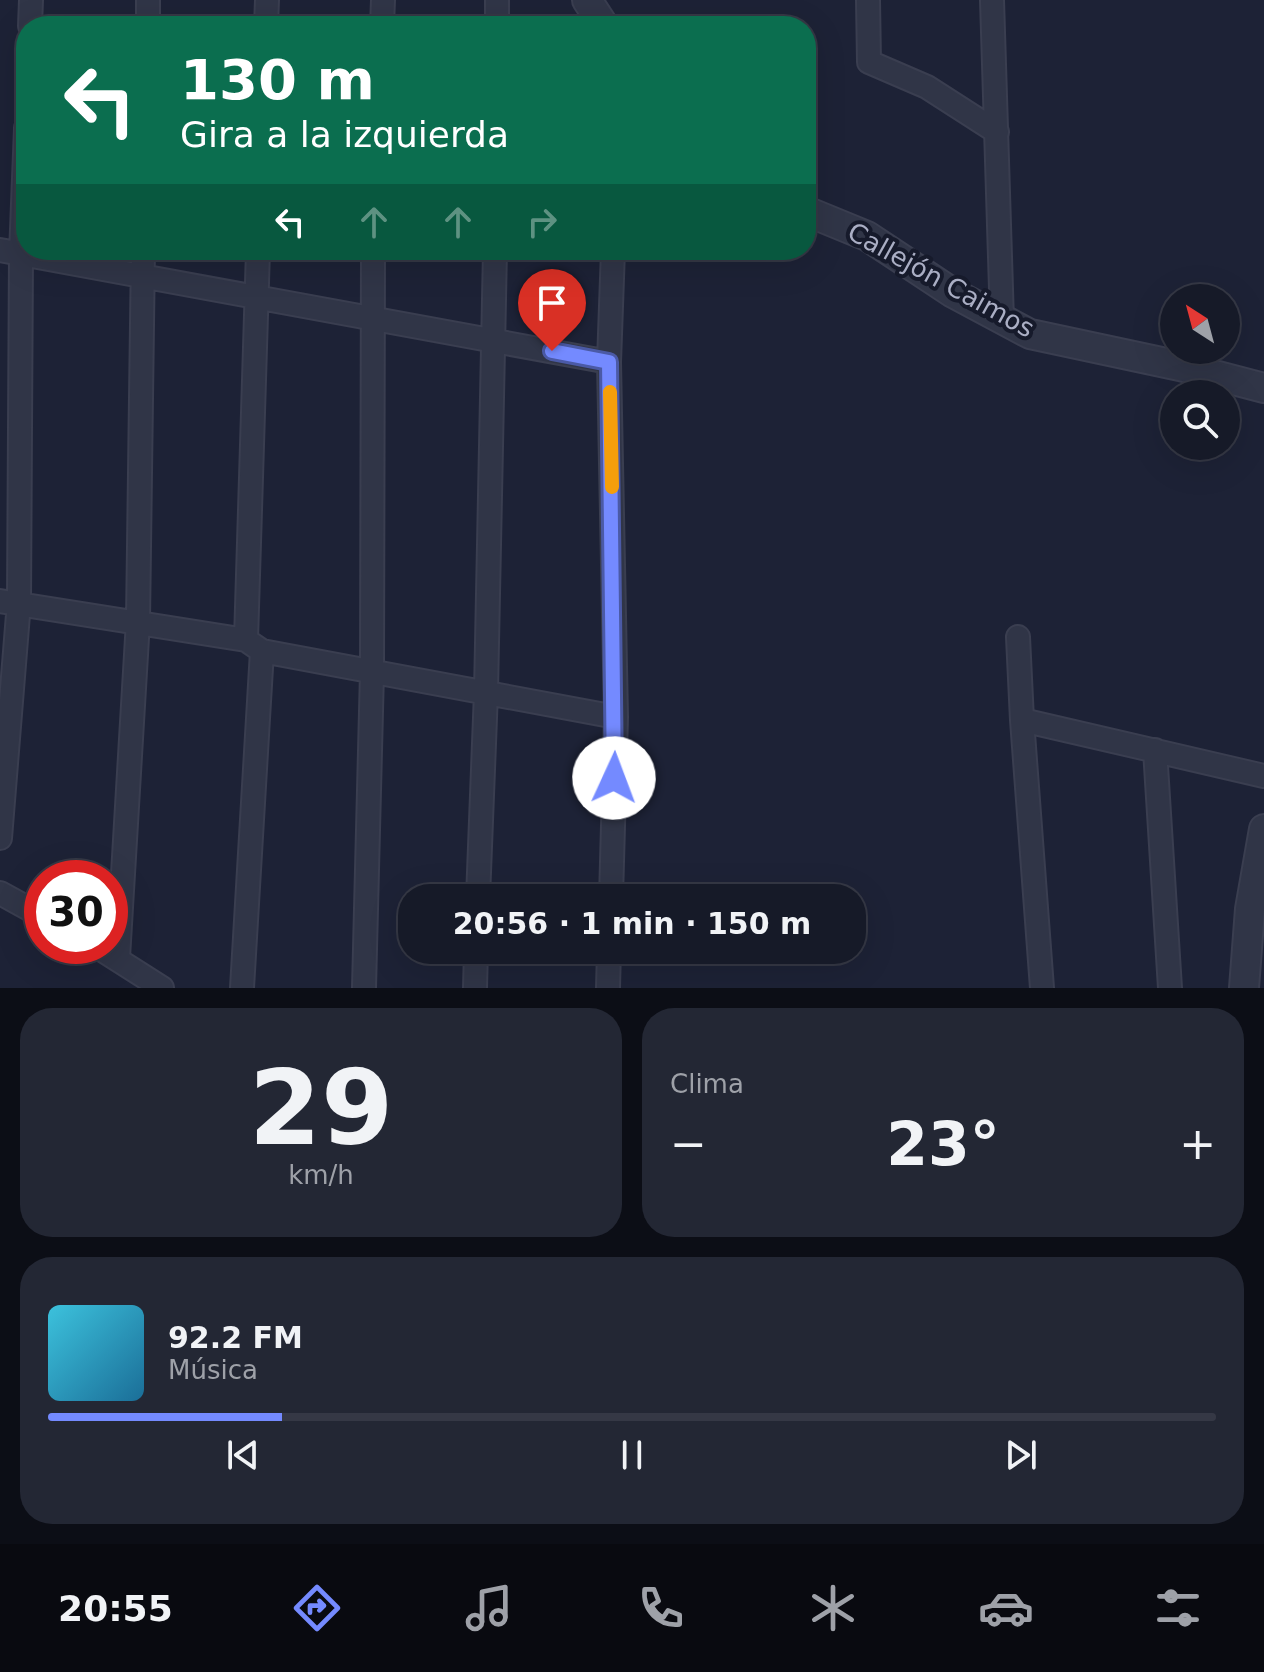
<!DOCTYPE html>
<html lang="es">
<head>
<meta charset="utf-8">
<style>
  body { margin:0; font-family:"DejaVu Sans",sans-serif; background:#232734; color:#f1f3f6; height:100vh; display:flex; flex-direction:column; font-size:30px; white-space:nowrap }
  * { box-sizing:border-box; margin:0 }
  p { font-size:26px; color:#9ea1a8 }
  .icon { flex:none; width:44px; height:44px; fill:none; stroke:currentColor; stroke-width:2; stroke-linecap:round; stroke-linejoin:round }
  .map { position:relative; height:988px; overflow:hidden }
  .panel { display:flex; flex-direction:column; gap:20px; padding:20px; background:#0c0e16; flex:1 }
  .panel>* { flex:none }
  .banner { position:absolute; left:16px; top:16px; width:800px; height:244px; border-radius:32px; box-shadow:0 8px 32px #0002,0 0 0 2px #353845; background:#0b6e4f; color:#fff; overflow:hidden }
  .needle { width:52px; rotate:324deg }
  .controls { position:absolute; left:1160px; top:284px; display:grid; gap:16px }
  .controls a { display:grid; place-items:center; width:80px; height:80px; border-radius:50%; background:#161a28; box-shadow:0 8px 32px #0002,0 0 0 2px #353845; font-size:40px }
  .speed { position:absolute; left:24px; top:860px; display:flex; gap:16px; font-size:40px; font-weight:700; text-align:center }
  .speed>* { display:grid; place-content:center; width:104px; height:104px; border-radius:50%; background:#161a28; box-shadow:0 8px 32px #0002,0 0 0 2px #353845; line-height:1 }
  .speed .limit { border:12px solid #d22; background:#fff; color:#111 }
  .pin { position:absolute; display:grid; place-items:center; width:68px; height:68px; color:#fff; margin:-82px -34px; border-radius:50% 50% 50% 0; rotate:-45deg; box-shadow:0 0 8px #0007 }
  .pin .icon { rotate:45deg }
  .me { position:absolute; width:88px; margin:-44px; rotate:2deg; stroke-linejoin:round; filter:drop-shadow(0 0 6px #0008) }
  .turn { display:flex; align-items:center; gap:28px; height:168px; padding:0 32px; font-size:36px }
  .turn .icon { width:104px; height:104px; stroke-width:2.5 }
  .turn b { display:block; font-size:56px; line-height:68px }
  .lanes { display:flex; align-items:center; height:76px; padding:0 32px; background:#0003; justify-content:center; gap:40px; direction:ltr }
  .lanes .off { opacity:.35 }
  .big { font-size:60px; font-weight:700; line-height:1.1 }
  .panel .tile { flex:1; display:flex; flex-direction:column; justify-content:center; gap:12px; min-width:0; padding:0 28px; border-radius:32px; background:#232734 }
  .panel .dial { align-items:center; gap:0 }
  .dial b { font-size:104px; line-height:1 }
  .song { display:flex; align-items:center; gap:24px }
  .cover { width:96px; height:96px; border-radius:12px; background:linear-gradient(135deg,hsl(190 70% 55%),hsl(200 70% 35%)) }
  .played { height:8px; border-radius:4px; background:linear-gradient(90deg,#748aff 20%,#353845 20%) }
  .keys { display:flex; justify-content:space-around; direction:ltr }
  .heat { display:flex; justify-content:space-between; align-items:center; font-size:44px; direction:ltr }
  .panel .tiles { flex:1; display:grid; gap:20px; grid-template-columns:1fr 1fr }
  .tile:last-child { grid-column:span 2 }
  .trip { position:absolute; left:398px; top:884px; width:468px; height:80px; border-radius:32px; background:#161a28; box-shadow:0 8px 32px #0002,0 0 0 2px #353845; font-weight:700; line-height:80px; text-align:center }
  .dock { display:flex; height:128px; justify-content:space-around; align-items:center; background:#090a10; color:#9ea1a8 }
  .dock .icon { width:56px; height:56px }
  .dock .current { color:#748aff }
  .dock b { font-size:36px; color:#f1f3f6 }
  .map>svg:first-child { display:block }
</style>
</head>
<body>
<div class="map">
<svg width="1264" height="988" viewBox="0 0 1264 988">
  <rect width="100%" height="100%" fill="#1d2236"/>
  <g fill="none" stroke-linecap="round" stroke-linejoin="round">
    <!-- minor casing -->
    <g stroke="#3a3e50" stroke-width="26">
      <path id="minor" d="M868,0L869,62L927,87L997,132
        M992,0L1002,321
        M30,26L31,0
        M148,26V0
        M266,26L267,0
        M382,26L383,0
        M497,26V0
        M0,250L609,362
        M0,601L246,640
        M1018,637L1022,720
        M262,651L616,717
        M1155,750L1170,988
        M0,838L19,602L21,254L26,128
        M0,893L42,916
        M478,898L486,692L495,250
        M611,898L616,717L609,362L613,250
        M96,946L162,988
        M118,958L138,621L143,250
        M242,988L262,651L246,640L258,250
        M364,988L372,672L373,250
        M475,988L476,950
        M608,988L609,950
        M1042,988L1022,720L1264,776"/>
    </g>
    <!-- tertiary casing -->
    <g stroke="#3a3e50" stroke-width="32">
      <path id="tertiary" d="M587,0L604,26
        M806,211L867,236L953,293L1030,334L1180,366L1264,388
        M1244,988L1250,909L1264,829"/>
    </g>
    <!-- minor -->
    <use href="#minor" stroke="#303547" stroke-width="22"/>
    <!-- tertiary -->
    <use href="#tertiary" stroke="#303547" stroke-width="28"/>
  </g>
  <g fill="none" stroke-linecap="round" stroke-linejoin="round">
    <!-- route casing -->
    <g stroke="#4b5aa6" stroke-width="20">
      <path id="route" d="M552,351L609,362L614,778"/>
    </g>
    <!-- route -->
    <use href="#route" stroke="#748aff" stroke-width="14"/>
    <!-- slow -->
    <path stroke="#f59e0b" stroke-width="14" d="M610,392L612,487"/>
  </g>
  <g text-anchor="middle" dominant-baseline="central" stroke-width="8" stroke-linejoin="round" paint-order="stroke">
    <!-- street labels -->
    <g font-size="26" fill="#aaaec4" stroke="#161a2b">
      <text transform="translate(941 280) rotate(29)">Callejón Caimos</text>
    </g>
  </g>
</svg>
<div class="controls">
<a><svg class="needle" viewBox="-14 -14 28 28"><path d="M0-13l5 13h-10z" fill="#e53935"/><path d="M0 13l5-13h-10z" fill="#9ea1a8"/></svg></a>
<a><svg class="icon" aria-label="search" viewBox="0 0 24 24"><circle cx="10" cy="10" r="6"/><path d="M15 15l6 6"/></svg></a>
</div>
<div class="speed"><div class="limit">30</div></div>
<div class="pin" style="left:552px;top:351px;background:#d93025"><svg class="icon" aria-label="arrive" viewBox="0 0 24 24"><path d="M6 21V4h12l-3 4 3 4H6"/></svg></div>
<svg class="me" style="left:614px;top:778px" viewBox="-20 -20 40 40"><circle r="19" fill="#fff"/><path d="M0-13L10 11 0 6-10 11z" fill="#748aff"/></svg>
<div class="trip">20:56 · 1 min · 150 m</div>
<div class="banner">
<div class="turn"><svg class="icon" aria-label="left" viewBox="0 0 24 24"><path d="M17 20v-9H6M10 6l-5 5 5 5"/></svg><div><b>130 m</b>Gira a la izquierda</div></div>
<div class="lanes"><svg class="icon" aria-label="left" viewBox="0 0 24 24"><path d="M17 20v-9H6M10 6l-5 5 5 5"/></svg><svg class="icon off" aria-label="ahead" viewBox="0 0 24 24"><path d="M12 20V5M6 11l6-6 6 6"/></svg><svg class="icon off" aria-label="ahead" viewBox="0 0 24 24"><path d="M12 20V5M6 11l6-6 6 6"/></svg><svg class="icon off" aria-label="right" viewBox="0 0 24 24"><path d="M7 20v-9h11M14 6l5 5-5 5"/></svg></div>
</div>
</div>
<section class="panel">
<div class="tiles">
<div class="tile dial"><b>29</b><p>km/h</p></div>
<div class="tile"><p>Clima</p>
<div class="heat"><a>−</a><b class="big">23°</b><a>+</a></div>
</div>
<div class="tile">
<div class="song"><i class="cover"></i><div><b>92.2 FM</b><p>Música</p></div></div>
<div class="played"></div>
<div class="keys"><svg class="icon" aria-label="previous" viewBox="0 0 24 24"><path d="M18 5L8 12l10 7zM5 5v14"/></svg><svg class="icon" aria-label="pause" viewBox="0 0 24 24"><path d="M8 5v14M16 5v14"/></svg><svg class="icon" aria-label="next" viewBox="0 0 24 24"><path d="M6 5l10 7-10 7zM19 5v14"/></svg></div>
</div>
</div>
</section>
<nav class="dock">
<b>20:55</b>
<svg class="icon current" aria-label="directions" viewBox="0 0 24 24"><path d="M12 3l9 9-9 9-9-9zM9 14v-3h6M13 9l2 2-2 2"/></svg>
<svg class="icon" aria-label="music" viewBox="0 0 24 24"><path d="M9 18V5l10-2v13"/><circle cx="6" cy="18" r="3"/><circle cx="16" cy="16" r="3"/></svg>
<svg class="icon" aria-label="phone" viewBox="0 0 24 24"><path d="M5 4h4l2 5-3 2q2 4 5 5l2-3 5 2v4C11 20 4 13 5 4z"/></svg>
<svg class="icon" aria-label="climate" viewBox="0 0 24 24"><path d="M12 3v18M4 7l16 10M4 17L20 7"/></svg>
<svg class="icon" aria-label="car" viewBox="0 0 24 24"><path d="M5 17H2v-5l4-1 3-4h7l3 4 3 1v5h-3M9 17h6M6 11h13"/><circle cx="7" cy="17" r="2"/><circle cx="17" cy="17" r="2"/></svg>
<svg class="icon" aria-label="filters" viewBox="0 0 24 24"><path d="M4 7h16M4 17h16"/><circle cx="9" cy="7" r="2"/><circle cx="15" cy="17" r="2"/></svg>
</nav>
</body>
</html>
